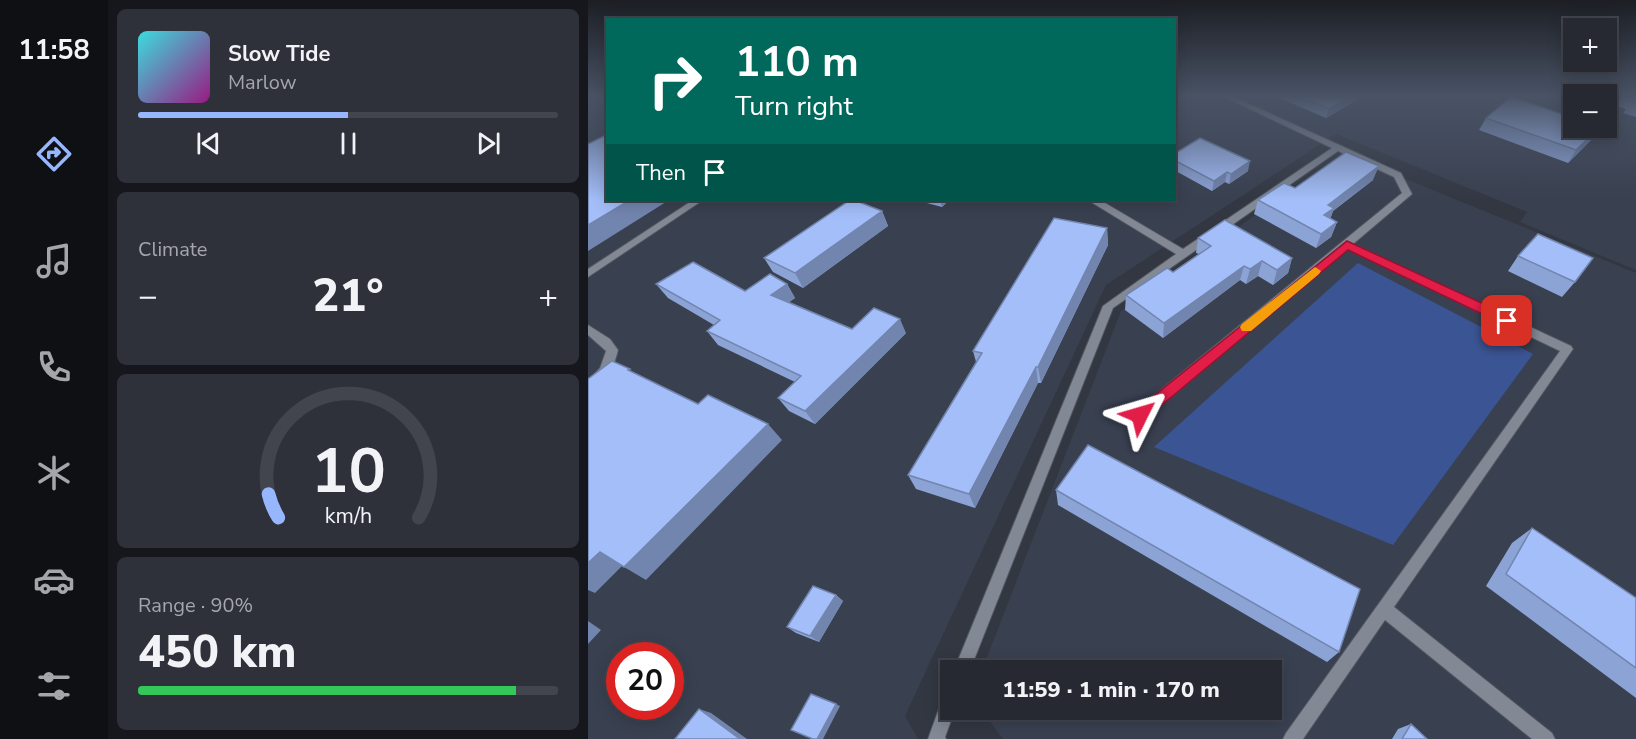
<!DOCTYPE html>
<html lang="en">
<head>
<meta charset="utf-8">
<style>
  body { margin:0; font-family:"Nunito Sans",sans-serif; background:#2e313a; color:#f1f3f6; height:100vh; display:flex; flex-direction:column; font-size:22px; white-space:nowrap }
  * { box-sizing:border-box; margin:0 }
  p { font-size:20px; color:#a4a6ac }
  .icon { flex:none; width:33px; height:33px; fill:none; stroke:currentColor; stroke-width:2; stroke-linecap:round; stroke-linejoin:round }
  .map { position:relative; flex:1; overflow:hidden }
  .side { display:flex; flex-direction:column; gap:9px; padding:9px; background:#15171c; width:480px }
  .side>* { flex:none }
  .guide { position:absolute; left:18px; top:18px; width:570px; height:183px; border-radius:0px; box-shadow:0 3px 15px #0003,0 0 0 2px #42454d; background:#00695c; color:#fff; overflow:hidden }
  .controls { position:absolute; left:975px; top:18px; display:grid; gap:12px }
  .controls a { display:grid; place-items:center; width:54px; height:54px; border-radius:0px; background:#262932; box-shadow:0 3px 15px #0003,0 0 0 2px #42454d; font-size:30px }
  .speed { position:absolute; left:18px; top:642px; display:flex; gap:12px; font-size:30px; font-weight:700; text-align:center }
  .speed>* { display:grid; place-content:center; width:78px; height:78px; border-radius:50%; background:#262932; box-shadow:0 3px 15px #0003,0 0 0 2px #42454d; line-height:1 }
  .speed .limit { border:9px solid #d22; background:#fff; color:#111 }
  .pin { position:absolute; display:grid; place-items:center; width:51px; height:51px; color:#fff; margin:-26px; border-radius:12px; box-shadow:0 3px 9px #0006 }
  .me { position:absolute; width:66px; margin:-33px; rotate:50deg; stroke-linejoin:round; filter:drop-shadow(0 0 4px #0008) }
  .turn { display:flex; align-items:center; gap:21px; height:126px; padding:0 30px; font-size:27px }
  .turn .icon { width:78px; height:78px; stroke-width:2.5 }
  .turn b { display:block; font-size:42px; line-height:51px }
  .then { display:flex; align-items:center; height:57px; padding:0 30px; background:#0003; gap:12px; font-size:22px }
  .big { font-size:45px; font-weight:800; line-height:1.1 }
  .side .tile { flex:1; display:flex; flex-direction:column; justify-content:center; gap:9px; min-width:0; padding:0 21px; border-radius:9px; background:#2e313a }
  .side .dial { align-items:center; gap:0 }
  .dial svg { height:156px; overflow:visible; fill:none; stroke:#42454d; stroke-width:7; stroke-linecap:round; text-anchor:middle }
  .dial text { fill:#f1f3f6; stroke:none }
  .song { display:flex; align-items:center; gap:18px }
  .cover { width:72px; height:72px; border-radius:9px; background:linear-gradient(135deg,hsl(180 70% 55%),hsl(310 70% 35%)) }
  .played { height:6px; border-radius:3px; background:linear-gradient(90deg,#96b6fd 50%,#42454d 50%) }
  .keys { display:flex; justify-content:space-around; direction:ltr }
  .heat { display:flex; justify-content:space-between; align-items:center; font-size:33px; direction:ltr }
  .charge { height:9px; border-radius:4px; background:linear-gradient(90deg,#34c759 90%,#42454d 0) }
  .trip { position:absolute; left:352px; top:660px; width:342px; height:60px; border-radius:0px; background:#262932; box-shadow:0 3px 15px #0003,0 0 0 2px #42454d; font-weight:800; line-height:60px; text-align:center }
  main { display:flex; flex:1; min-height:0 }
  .tabs { display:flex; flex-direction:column; width:108px; justify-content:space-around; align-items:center; background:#0f1014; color:#a4a6ac }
  .tabs .icon { width:42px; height:42px }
  .tabs .active { color:#96b6fd }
  .tabs b { font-size:27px; color:#f1f3f6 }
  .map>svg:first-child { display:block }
</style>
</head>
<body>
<main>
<nav class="tabs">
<b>11:58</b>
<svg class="icon active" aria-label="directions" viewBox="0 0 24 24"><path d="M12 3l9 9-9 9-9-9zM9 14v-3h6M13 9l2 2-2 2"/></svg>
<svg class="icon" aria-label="music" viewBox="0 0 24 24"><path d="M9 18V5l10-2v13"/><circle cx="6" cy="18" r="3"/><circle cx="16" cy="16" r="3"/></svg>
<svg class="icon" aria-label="phone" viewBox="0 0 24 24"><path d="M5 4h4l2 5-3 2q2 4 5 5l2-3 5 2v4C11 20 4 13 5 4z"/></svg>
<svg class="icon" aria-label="climate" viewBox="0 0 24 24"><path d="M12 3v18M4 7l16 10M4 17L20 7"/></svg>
<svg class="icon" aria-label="car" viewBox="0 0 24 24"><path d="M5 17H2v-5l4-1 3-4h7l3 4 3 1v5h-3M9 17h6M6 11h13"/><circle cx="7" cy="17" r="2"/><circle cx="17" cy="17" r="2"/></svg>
<svg class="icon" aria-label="filters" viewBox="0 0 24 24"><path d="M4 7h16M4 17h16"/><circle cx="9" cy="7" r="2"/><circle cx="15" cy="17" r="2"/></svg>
</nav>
<section class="side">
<div class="tile">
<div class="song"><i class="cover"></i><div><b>Slow Tide</b><p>Marlow</p></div></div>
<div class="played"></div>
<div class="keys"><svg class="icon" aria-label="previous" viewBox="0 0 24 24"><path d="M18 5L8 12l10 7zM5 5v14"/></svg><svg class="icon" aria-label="pause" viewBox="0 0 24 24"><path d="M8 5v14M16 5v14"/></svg><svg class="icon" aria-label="next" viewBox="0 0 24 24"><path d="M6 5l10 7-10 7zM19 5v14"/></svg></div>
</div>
<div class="tile"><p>Climate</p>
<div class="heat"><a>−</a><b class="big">21°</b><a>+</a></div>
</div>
<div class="tile dial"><svg viewBox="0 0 100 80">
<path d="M14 69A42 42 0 1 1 86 69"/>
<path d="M14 69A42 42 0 0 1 9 57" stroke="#96b6fd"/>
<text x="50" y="56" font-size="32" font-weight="700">10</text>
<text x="50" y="72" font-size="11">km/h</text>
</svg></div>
<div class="tile"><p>Range · 90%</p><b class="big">450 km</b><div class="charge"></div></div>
</section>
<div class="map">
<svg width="1048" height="739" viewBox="0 0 1048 739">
  <rect width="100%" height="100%" fill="#323742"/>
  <!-- built -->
  <path fill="#394050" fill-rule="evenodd" d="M0,97H19L20,200H586L587,97H985L986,128H1018L1019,97H1048V270L932,222L939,212L748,134L518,285L317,716L330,739H0ZM32,656H82V706H32Z
    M754,153L1048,273V739H415L393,710H684V670H394L533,311Z"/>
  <!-- green -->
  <path fill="#3b5493" d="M770,263L945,354L805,545L566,447Z"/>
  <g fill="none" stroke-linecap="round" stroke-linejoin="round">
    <!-- service casing -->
    <g stroke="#51565e" stroke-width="2">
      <path id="service" d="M636,97H646L813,173L824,194L765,244L983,346L985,349L806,607L964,733L967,739H944L797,620L715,739H695L698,733L972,351L759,249L557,419L552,420L547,419L546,415L547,411L814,193L806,177L750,151L525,308L382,670H366L515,306L588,254L503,202L502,200H512L595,249L744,148Z
        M105,200H115L0,277V269Z
        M0,325L22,339L30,350C26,367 17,387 0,393V381L12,368L18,351L0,335Z
        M363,689V710H367L357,737L358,739H340L357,692Z"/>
    </g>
    <!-- service -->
    <use href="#service" fill="#828894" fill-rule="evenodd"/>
  </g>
  <!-- wall -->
  <path fill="#8ca3d6" d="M689,97H774L738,118Z
    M1018,97H1048V117L1035,113L1038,109L1018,102Z
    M898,118L1011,128L1003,140L980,163L891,130Z
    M586,154L660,171L641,184L637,182L624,191L586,170Z
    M785,180L745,211L742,219L749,222L743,237L728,248L666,214L670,200L707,188Z
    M334,200H361L354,207L335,202Z
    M294,211L300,226L215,288L185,272L176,258Z
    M519,228L520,245L453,383H450L387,508L328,489L320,475L388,362L385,351Z
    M610,238L704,258L700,273L685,285L670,276L658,284L652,280L575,338L537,310L538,295L585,272L611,254L608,253Z
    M930,256L987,282L974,297L920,271Z
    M68,284L157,291L199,284L207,298L201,302L264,329L318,333L227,424L201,411L190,398L207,382L130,345L119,331L126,325L80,298Z
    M468,490L751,652L739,662L470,505Z
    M944,528L1048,598V698L898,586L924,543Z
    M248,595L255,601L231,642L208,633L199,627Z
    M823,724L839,739H804L810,729Z"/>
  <!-- shaded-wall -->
  <path fill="#7285ae" d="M762,97H774L738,118L741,109Z
    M1011,128L1003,140L980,163L988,150Z
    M662,161L660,171L641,184L643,174Z
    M791,166L785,180L745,211L741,223L731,230L740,205Z
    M639,172L637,182L624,191L626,181Z
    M42,200H76L78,202L0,251V225Z
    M352,200H361L354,207Z
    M294,211L300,226L215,288L207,273Z
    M749,222L743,237L728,248L733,234Z
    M519,228L520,245L453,383L450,367Z
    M704,258L700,273L685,285L689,270Z
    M674,261L670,276L658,284L662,269Z
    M656,266L652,280L575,338L576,323Z
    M199,284L207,298L192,309L183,295Z
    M312,319L318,333L227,424L217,411Z
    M448,367L450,383L387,508L381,494Z
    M180,424L194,440L58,580L36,567Z
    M12,552L35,565L7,593L0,590V563Z
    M248,595L255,601L231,642L222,636Z
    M0,621L13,630L0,644Z
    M248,704L252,706L235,739H229Z
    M111,709L123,713L159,739H152Z"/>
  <!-- building -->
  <path fill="#a3bef9" stroke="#7285ae" stroke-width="1.5" d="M713,97H762L741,109Z
    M923,97L986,118V128H1011L988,150L898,118Z
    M1041,97H1048V104L1043,102L1046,99Z
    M20,134V200H42L0,225V144Z
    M612,138L662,161L643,174L639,172L626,181L586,160V154Z
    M758,152L791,166L740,205L746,208L736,215L749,222L733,234L670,200L696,183L707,188Z
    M262,200H266L294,211L207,273L176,258Z
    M466,218L519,228L450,367H448L381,494L320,475L394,353L385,351Z
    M637,220L704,258L689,270L674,261L662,269L656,266L576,323L538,295L579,268L585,272L623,246L610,238Z
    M950,234L1005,258L987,282L930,256Z
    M105,262L157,291L182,274L199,284L183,295L264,329L286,308L312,319L217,411L190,398L213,376L119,331L132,320L68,284Z
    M24,361L42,369L40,370L110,404L120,395L180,424L36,567L12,552L0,563V379Z
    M500,445L772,589L751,652L468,490Z
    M944,528L1048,598V668L918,574Z
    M225,586L248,595L222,636L199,627Z
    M223,694L248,704L229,739H225L203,730Z
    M111,709L152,739H87Z
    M823,724L839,739H814Z"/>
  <!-- sky -->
  <linearGradient id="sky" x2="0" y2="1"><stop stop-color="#1c1e24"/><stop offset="0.48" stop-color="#495365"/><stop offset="1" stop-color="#495365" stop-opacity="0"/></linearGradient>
  <rect width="1048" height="200" fill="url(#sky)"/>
  <!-- route -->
  <path fill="#e11d48" stroke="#92132f" stroke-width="1.5" d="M759,241L924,317L925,321L924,324H915L760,250L557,419H547L545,415L547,411Z"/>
  <!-- slow -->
  <path fill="#f59e0b" d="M727,267L733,271L731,274L663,331H654L652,327L654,324Z"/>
</svg>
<div class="controls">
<a>+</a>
<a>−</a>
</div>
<div class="speed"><div class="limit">20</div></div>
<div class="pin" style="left:919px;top:321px;background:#d93025"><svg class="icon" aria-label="arrive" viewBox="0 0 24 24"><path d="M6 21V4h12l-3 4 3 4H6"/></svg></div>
<svg class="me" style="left:552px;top:415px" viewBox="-20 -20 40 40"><path d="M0-17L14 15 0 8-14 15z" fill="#e11d48" stroke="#fff" stroke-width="4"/></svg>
<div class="trip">11:59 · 1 min · 170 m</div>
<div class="guide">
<div class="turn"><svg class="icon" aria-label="right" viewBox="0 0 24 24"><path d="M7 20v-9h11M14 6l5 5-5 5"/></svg><div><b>110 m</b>Turn right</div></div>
<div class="then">Then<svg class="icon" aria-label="arrive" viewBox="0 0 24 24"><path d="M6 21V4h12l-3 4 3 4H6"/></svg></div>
</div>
</div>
</main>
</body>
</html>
